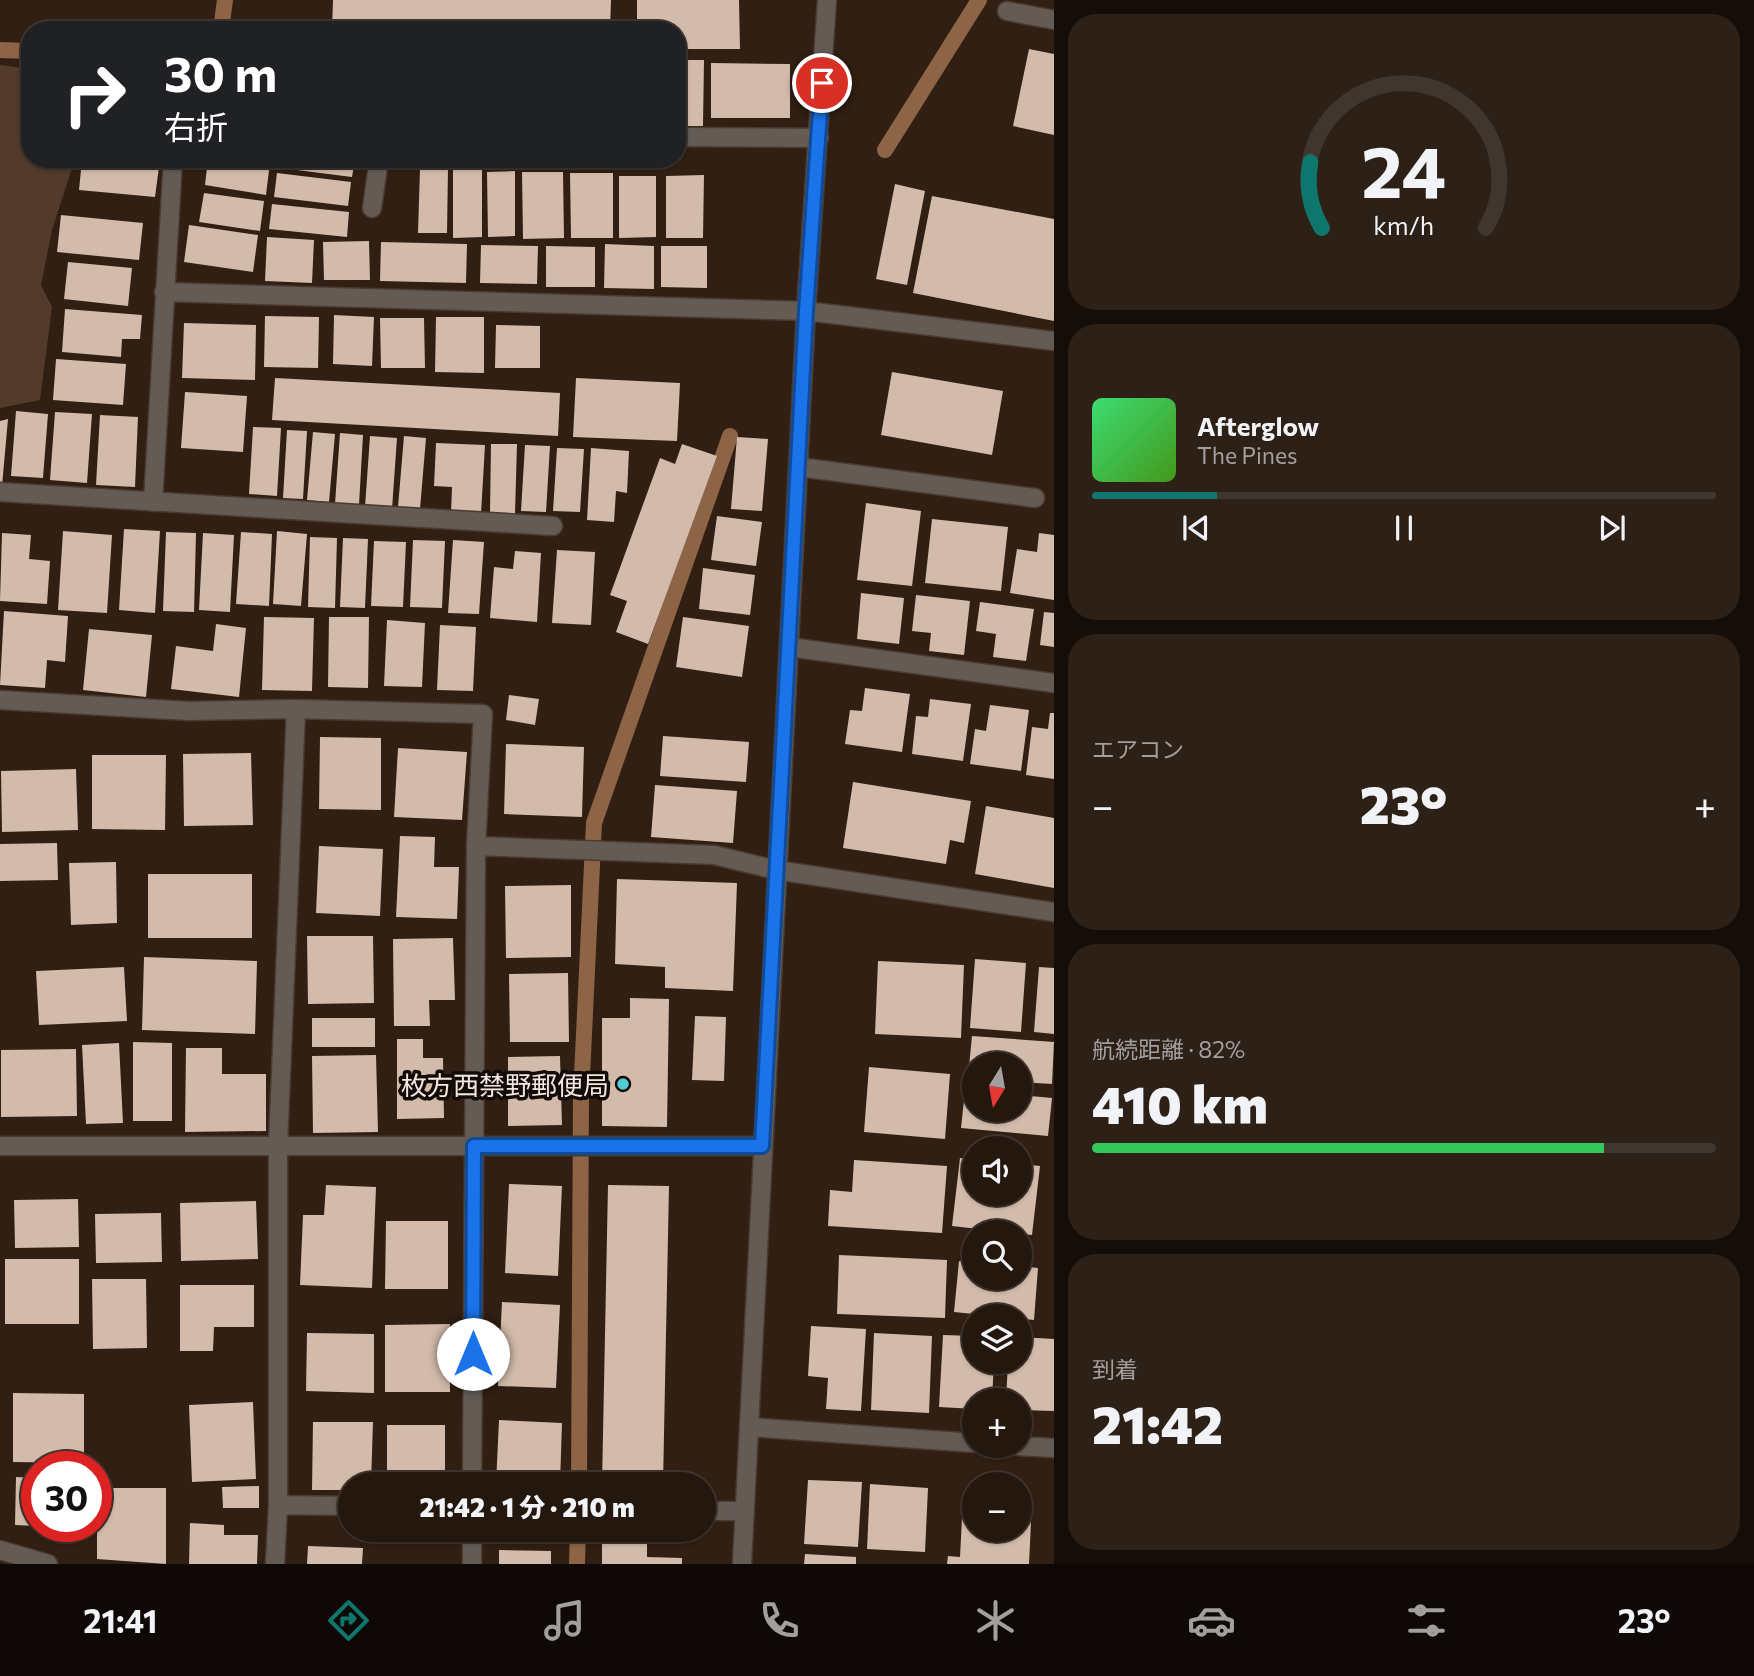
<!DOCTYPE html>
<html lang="ja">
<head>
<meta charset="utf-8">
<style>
  body { margin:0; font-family:Commissioner,"Noto Sans JP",sans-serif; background:#2c2017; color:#f1f3f6; height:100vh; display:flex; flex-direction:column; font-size:26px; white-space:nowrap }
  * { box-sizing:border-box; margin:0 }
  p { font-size:23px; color:#a39f9e }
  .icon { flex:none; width:38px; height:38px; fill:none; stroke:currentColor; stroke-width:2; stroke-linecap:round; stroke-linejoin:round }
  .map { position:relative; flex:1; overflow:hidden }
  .details { display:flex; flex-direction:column; gap:14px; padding:14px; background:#140d08; width:700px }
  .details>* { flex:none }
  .guide { position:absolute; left:21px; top:21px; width:665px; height:147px; border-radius:28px; box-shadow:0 2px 5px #0004,0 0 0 2px #41362e; background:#202124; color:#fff; overflow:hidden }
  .needle { width:46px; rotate:191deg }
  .controls { position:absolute; left:962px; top:1052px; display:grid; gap:14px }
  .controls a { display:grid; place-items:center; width:70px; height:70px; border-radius:50%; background:#24170e; box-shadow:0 2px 5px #0004,0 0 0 2px #41362e; font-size:35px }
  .speed { position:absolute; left:21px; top:1451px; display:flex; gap:14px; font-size:35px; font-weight:700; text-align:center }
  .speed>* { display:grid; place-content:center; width:91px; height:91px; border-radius:50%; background:#24170e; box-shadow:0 2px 5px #0004,0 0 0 2px #41362e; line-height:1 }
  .speed .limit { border:10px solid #d22; background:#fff; color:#111 }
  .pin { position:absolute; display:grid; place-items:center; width:60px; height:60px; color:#fff; margin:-30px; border:4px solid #fff; border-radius:50%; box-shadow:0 2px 7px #0007 }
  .me { position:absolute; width:77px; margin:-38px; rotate:0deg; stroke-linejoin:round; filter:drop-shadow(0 0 5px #0008) }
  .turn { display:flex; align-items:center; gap:24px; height:147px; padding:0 28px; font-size:32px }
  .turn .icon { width:91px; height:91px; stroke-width:2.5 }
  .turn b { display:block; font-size:49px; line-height:60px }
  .big { font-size:52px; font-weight:800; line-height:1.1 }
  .details .widget { flex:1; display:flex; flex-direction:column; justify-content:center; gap:10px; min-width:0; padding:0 24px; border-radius:28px; background:#2c2017 }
  .details .dial { align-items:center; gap:0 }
  .dial svg { height:182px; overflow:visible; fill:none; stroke:#41362e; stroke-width:7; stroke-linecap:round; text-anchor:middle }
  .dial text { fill:#f1f3f6; stroke:none }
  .song { display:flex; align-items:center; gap:21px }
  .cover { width:84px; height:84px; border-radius:10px; background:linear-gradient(135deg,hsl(140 70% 55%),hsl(100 70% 35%)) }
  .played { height:7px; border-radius:4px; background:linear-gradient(90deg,#0f766e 20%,#41362e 20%) }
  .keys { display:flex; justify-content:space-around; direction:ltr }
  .heat { display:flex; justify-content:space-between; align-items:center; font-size:38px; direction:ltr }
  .charge { height:10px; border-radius:5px; background:linear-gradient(90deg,#34c759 82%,#41362e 0) }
  .trip { position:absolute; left:338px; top:1472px; width:378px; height:70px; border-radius:35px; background:#24170e; box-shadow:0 2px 5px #0004,0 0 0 2px #41362e; font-weight:800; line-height:70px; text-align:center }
  .tabs { display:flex; height:112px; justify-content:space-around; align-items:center; background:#0e0906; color:#a39f9e }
  .tabs .icon { width:49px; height:49px }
  .tabs .active { color:#0f766e }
  .tabs b { font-size:32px; color:#f1f3f6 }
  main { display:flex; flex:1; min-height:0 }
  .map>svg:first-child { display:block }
</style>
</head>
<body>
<main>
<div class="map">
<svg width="1054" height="1564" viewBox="0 0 1054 1564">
  <rect width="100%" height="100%" fill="#301f12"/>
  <!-- green -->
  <path fill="#523b2b" d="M0,65L30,69V159H75L52,230L41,285L52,307L40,400L0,408Z"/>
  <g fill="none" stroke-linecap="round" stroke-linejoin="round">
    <!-- stream -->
    <path stroke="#8d6446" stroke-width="16" d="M221,30L225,0
      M0,50L30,51
      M885,150L979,0
      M579,1484L581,1097L594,823L730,436
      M577,1564L578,1530"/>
  </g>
  <!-- building -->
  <path fill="#d3bbab" d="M333,0H611L610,30L332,29Z
    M637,0H739L740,49H677V30H637Z
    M1029,49L1054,54V135L1013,126Z
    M678,60H704L703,126H678Z
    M711,63L790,64V118H711Z
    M208,159L270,162L266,195L205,185Z
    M282,159H355L352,177L281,168Z
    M82,160L159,167L155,197L79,190Z
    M420,169H448L447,233H418Z
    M453,170H482V237L453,238Z
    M515,171V236L488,237L487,172Z
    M522,172H563L564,238L523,239Z
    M277,173L351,182L348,206L274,197Z
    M570,173H613V238H571Z
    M704,175L703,238H666V176Z
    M619,176H656V237L619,238Z
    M895,184L925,191L907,285L876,279Z
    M204,193L264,201L260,231L199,222Z
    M932,196L1054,219V321L913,293Z
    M272,204L349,212L347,237L269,229Z
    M61,215L143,223L139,260L57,252Z
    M189,225L258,235L253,272L184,262Z
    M267,237L314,240L312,283L265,281Z
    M369,241L370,280H324L323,242Z
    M381,242L467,244L466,283L380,281Z
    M605,244L654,246V289L604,288Z
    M481,245L538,246L537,284L480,283Z
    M546,246L595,247V287H546Z
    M661,246H707V288L661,287Z
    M68,262L132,268L128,306L64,299Z
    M65,309L142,315L140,339H122L121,357L62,352Z
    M334,315L374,317L372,366L333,364Z
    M265,316L319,317L318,368L264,367Z
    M436,317H484V373L435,372Z
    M380,318H424L425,368H381Z
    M184,323L256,325L255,380L182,378Z
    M496,325L540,326V368H495Z
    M56,359L126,364L123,405L53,400Z
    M892,372L1003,391L992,455L881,435Z
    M275,378L560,393L558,436L272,420Z
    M576,378L680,383L677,441L573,437Z
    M185,392L247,396L243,452L181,448Z
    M16,411L48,414L43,478L11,476Z
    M55,412L92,414L87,483L50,480Z
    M100,415L138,417L135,487L96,485Z
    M8,419L2,486H0V421Z
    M253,427L281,428L277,496L249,494Z
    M287,430L307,431L303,499L283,498Z
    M313,432L335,434L329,502L307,500Z
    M340,433L363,435L359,505L335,504Z
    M370,436L397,438L392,509L365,507Z
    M404,436L426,438L420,509L398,507Z
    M737,437L768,439L762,511L731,509Z
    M436,443L485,445L481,514L451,513L452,487L434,486Z
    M491,444H517L515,514L490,513Z
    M682,444L717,456L648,644L616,632L627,601L610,595L660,458L675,464Z
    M525,445L550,446L546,512L521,511Z
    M557,448L584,449L580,512L553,511Z
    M591,448L629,451L627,493L616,491L614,522L587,520Z
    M866,503L921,511L912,586L857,580Z
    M717,516L762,522L756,566L711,560Z
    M932,519L1008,527L1001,591L925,583Z
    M124,529L160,531L155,613L119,610Z
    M63,531L112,535L107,613L58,610Z
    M277,531L307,534L301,606L273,604Z
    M166,532L196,533L194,612L163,611Z
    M241,532L272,534L269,606L236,604Z
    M2,533L31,535L29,559L50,561L47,604L0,601Z
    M203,533L234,535L230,612L199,610Z
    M1039,533L1054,535V600L1010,593L1017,549L1037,552Z
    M310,537L337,538L335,608L308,607Z
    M343,538L368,539L365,608L340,607Z
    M413,540L445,541L442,608L410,607Z
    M453,540L484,542L479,614L448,613Z
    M374,541L406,542L403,607L371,606Z
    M557,550L595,552L591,625L552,623Z
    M515,551L541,553L537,622L490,618L494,567L513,569Z
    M703,568L755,575L750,615L699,609Z
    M861,593L904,598L899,644L857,639Z
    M916,595L970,601L964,655L929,651L931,633L912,631Z
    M980,602L1034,609L1026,661L993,657L996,634L976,631Z
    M4,611L68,616L65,662L47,660L45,688L0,685Z
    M1044,612L1054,613V647L1040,645Z
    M264,617L314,618L312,691L262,690Z
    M329,617H369L368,688L328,687Z
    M683,617L749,626L742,677L676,667Z
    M387,620L425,623L422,687L384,686Z
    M216,624L246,628L239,697L171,689L176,646L213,651Z
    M440,625L476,627L473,691L437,690Z
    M89,629L152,635L146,697L83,690Z
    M865,688L910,694L902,752L845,744L850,710L862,711Z
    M509,695L539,699L535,725L506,720Z
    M930,699L971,704L963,761L912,754L916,716L928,717Z
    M990,705L1029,710L1021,771L970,764L975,729L986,731Z
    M1050,713H1054V779L1026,775L1032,727L1048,729Z
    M663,736L749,742L746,782L660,776Z
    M320,737L381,738V810L319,809Z
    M506,744L584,747L582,817L504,814Z
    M398,748L467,752L462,820L394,817Z
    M251,753L253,825L184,826L183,754Z
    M92,755H166L165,830L92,829Z
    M76,769L78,830L2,832L1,771Z
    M853,782L971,801L964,843L950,840L946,864L843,848Z
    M655,785L737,791L733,843L651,837Z
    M986,806L1054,818V888L975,874Z
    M400,836L435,837L434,867H459L457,919L396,917Z
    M57,843L58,880L0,881V844Z
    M319,846L383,849L380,916L316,913Z
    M116,862L117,923L71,925L69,863Z
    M148,874H252V938H148Z
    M617,879L737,883L733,991L665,988V967L615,964Z
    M571,885V957L506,958L505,886Z
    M307,936H373L374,1003L308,1004Z
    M453,938L455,1000H429L430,1026H394L393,939Z
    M144,957L257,961L255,1034L142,1030Z
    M975,959L1026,963L1021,1032L970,1028Z
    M878,961L964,965L961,1038L875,1034Z
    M124,967L127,1021L39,1025L36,971Z
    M1039,967L1054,968V1034L1034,1032Z
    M568,973L569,1042H510L509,974Z
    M630,998L669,999L667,1127L602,1126V1018H630Z
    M695,1016L726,1017L724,1081L692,1080Z
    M312,1018H375V1047H312Z
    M972,1036L1054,1042L1052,1084L1020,1082V1064H975V1078L968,1077Z
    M397,1039H423V1058H443L444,1118L397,1119Z
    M133,1042L172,1043V1121H133Z
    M119,1043L123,1123L86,1124L82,1045Z
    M186,1048H222V1074H266V1131L185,1132Z
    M76,1049L77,1116L1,1117V1050Z
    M376,1055L378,1132L313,1133L312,1056Z
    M560,1056L562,1125L508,1126V1057Z
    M869,1067L950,1074L945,1139L864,1132Z
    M965,1090L975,1091V1110H1020V1095L1052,1098L1048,1136L961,1128Z
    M960,1158L975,1159V1194H1020V1164L1040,1166L1032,1235L952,1226Z
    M854,1160L947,1166L942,1233L828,1226L830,1190L852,1192Z
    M509,1184L562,1186L558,1276L505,1273Z
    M326,1185L376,1187L372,1288L300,1285L303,1215H324Z
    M608,1185L669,1186L663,1484H602Z
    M78,1199L79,1247L15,1248L14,1200Z
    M256,1201L258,1259L181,1261L180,1203Z
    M161,1213L162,1262L96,1263L95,1214Z
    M386,1221H448V1289H385Z
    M839,1255L947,1260L945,1318L837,1314Z
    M5,1259H79V1324H5Z
    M959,1261L975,1262V1278H1020V1266L1038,1268L1034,1320L954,1312Z
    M92,1279H146L147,1348L93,1349Z
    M180,1285H254V1327H214L213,1351H180Z
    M502,1302L560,1305L556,1388L498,1386Z
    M450,1324V1392H385V1325Z
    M811,1326L866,1329L861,1411L826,1409L828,1378L808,1376Z
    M307,1333L374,1334V1393L306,1391Z
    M874,1333L932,1336L929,1413L871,1410Z
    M943,1335L975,1336V1362H994L992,1400H975V1409L939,1407Z
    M1020,1337L1054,1339V1411L1020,1410V1400H1006L1008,1362H1020Z
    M13,1393L84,1394V1463L13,1462Z
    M253,1402L256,1479L192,1482L189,1405Z
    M499,1420L562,1423L560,1484H496Z
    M313,1422H373L371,1484H350V1490H312Z
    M387,1425H445V1484H387Z
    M16,1477L37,1478V1526L15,1525Z
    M808,1480L862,1482L858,1547L804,1544Z
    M870,1484L928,1488L925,1552L867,1549Z
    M259,1486V1508H223L222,1487Z
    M97,1488H166V1564L97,1559Z
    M962,1518L975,1519V1530H1020V1522H1031L1029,1564H947L948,1556L960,1557Z
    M190,1523L224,1525V1535H258L257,1564H189Z
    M602,1540L647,1541V1557L682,1558V1564H602Z
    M308,1546L363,1548L362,1564H307Z
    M499,1550L551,1551V1564H499Z
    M805,1554L856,1557V1564H804Z"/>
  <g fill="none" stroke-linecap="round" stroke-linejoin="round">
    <!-- service casing -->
    <g stroke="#4b3b2f" stroke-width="21">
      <path id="service" d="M677,137L819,138
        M372,208L379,159
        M799,467L1035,498
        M789,647L1054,683
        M472,1530V1564"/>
    </g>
    <!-- minor casing -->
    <g stroke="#4b3b2f" stroke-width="21">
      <path id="minor" d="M1007,11L1054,20
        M164,292L806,311L1054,341
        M0,492L553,526
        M153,502L173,159
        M0,700L189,711L296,709L483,714L476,846L472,1484
        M476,846L714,855L776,870L1054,912
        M0,1146H762
        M749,1427L975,1443
        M1018,1446L1054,1448
        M278,1505L350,1506
        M704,1511H744
        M0,1550L48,1564
        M275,1564L278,1505V1146L296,709"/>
    </g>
    <!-- tertiary casing -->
    <g stroke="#4b3b2f" stroke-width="21">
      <path id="tertiary" d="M742,1564L806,311L827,0"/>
    </g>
    <!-- service -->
    <use href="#service" stroke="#645b55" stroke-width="18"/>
    <!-- minor -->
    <use href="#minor" stroke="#645b55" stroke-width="18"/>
    <!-- tertiary -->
    <use href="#tertiary" stroke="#645b55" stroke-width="18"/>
  </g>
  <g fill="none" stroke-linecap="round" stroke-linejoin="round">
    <!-- route casing -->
    <g stroke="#114b97" stroke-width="18">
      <path id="route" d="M473,1354L474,1146H762L806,311L822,83"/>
    </g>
    <!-- route -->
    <use href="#route" stroke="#1a73e8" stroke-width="12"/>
  </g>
  <!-- markers -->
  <circle fill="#52cbd9" stroke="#120b06" stroke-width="2.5" cx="623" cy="1084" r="7"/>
  <g text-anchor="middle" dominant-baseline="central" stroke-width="7" stroke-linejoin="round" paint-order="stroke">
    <!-- poi labels -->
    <g font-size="26" fill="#f3e7df" stroke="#120b06" text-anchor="end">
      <text x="609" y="1084">枚方西禁野郵便局</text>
    </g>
  </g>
</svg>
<div class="controls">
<a><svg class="needle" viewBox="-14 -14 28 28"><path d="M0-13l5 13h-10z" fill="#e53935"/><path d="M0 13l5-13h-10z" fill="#a39f9e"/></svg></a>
<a><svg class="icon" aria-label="sound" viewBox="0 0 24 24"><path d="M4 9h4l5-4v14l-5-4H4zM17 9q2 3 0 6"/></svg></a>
<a><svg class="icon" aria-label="search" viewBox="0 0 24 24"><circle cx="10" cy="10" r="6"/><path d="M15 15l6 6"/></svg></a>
<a><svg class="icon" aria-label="layers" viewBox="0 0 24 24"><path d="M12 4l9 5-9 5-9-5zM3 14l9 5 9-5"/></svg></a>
<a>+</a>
<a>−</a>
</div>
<div class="speed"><div class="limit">30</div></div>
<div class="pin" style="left:822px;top:83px;background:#d93025"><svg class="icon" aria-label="arrive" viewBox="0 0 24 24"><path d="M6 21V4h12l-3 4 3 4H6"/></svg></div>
<svg class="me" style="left:473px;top:1354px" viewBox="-20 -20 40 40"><circle r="19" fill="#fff"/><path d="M0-13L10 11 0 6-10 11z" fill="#1a73e8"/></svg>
<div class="trip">21:42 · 1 分 · 210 m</div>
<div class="guide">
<div class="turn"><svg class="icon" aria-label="right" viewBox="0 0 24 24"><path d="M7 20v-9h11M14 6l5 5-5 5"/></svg><div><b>30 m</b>右折</div></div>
</div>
</div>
<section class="details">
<div class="widget dial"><svg viewBox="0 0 100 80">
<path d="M14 69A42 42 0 1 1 86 69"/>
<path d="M14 69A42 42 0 0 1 9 40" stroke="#0f766e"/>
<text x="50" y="56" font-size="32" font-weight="700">24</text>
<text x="50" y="72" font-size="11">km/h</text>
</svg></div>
<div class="widget">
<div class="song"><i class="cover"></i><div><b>Afterglow</b><p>The Pines</p></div></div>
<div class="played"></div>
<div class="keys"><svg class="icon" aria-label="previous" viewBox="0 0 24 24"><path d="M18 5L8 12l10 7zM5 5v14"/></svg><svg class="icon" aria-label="pause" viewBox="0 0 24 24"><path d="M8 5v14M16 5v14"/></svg><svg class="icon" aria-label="next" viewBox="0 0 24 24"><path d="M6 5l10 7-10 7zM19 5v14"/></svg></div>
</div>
<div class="widget"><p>エアコン</p>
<div class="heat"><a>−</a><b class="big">23°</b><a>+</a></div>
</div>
<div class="widget"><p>航続距離 · 82%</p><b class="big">410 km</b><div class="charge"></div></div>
<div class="widget"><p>到着</p><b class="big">21:42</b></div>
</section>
</main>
<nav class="tabs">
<b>21:41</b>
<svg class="icon active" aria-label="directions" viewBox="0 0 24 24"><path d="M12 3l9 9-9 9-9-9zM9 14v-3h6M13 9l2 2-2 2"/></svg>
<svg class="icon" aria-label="music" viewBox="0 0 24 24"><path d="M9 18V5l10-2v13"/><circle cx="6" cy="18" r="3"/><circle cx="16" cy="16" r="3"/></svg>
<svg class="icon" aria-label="phone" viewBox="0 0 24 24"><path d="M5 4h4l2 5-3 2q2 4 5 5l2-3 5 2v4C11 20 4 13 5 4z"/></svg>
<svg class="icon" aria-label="climate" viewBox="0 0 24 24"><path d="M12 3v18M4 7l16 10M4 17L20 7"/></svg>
<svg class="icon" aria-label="car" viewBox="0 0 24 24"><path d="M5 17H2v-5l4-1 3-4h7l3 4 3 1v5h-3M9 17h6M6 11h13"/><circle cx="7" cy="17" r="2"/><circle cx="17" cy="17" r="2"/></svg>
<svg class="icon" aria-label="filters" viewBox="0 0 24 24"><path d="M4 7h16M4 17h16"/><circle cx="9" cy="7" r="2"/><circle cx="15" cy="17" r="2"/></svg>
<b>23°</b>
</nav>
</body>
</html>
